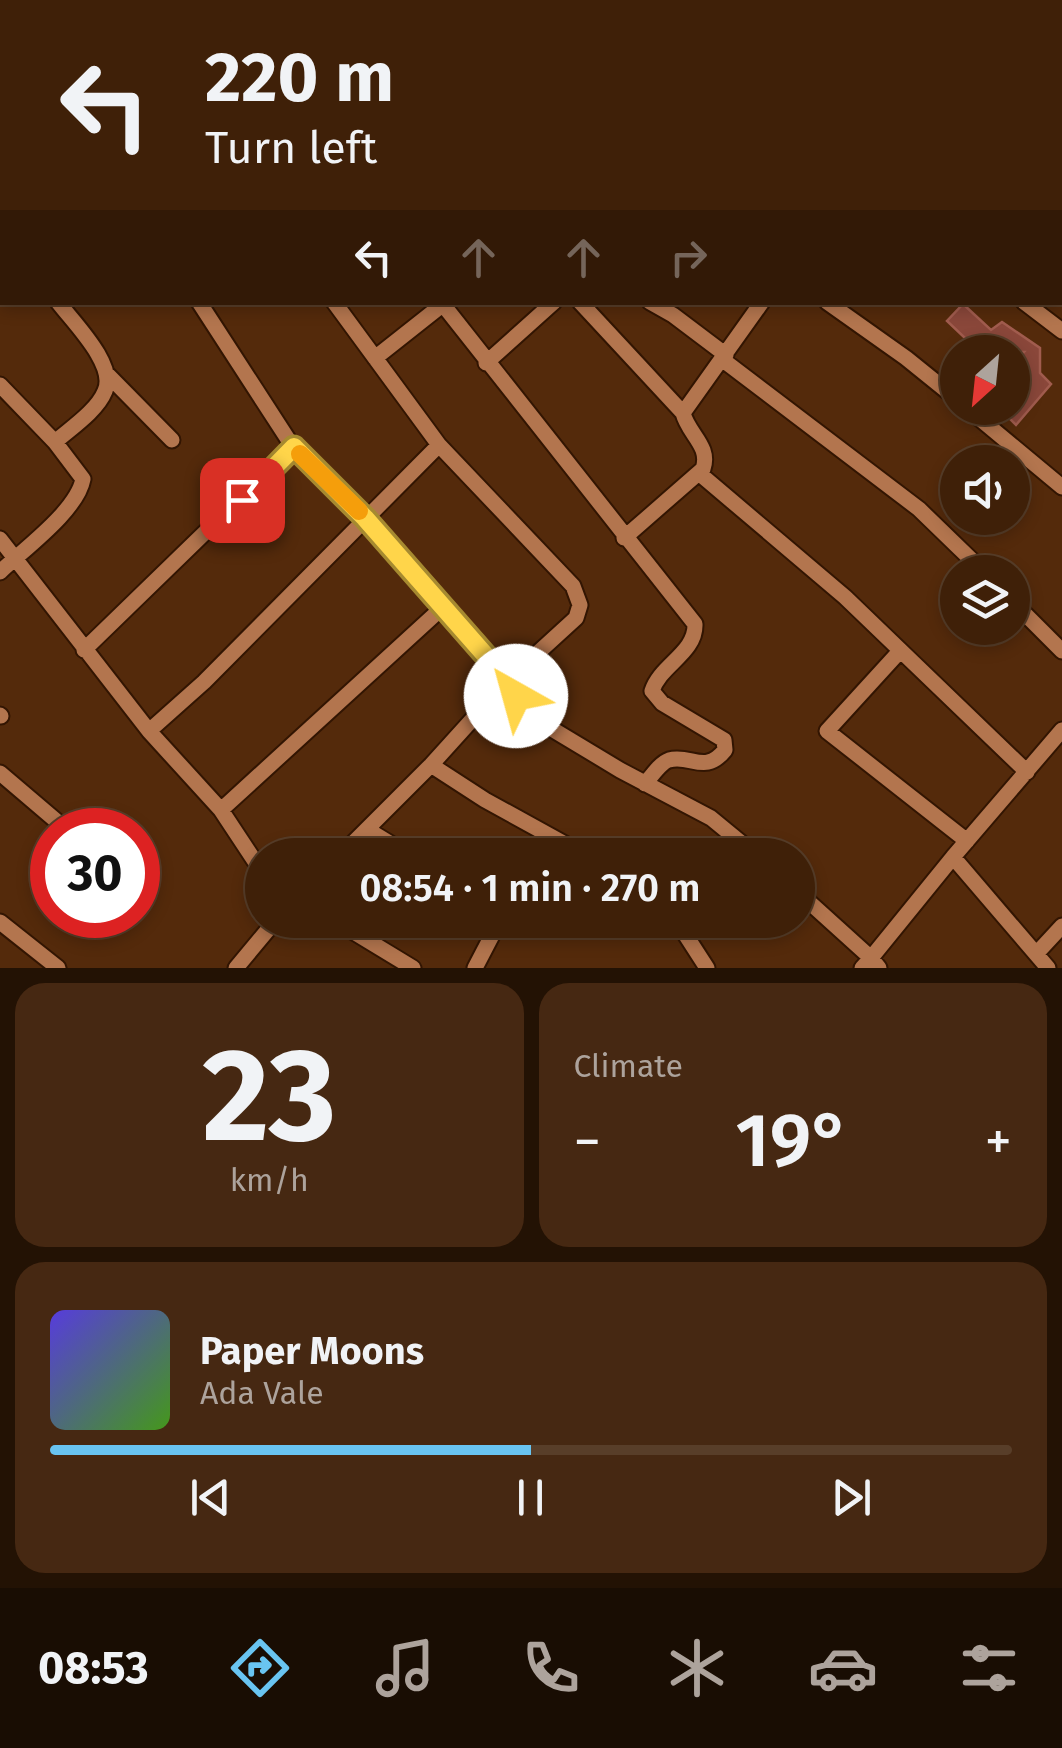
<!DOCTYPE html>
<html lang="en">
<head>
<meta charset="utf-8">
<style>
  body { margin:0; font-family:"Fira Sans",sans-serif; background:#462812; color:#f1f3f6; height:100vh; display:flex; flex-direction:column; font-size:38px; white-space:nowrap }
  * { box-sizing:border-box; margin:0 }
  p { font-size:32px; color:#ada39c }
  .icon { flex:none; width:55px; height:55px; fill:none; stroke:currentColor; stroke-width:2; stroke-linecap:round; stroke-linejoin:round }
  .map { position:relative; height:968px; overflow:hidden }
  .details { display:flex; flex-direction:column; gap:15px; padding:15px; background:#231204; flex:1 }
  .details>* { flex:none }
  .guide { position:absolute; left:0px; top:0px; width:1062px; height:305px; box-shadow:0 5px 15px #0003,0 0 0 2px #583e29; background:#3f2008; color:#f1f3f6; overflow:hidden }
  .needle { width:65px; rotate:207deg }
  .controls { position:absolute; left:940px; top:335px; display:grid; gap:20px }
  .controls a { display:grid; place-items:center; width:90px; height:90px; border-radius:50%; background:#3f2008; box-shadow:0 5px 15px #0003,0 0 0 2px #583e29; font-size:50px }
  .speed { position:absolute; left:30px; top:808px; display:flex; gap:20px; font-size:50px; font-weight:700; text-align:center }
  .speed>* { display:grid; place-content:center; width:130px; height:130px; border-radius:50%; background:#3f2008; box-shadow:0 5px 15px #0003,0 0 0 2px #583e29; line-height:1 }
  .speed .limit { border:15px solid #d22; background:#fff; color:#111 }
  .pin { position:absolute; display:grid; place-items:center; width:85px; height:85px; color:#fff; margin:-42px; border-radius:20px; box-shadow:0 5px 15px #0006 }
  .me { position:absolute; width:110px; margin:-55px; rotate:322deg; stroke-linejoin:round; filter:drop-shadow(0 0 8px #0008) }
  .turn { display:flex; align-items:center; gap:35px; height:210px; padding:0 40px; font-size:45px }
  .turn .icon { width:130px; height:130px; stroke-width:2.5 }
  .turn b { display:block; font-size:70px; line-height:85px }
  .lanes { display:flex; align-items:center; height:95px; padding:0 40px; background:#0003; justify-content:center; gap:50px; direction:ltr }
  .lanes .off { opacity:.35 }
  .big { font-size:75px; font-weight:600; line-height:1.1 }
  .details .tile { flex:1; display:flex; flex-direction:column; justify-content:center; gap:15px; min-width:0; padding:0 35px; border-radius:30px; background:#462812 }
  .details .dial { align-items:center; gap:0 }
  .dial b { font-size:130px; line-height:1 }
  .song { display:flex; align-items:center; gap:30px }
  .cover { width:120px; height:120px; border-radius:15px; background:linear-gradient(135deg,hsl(250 70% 55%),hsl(100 70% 35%)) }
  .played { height:10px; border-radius:5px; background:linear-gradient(90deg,#69c4f1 50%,#583e29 50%) }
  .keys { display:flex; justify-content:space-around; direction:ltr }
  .heat { display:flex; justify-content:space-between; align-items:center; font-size:55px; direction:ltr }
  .details .tiles { flex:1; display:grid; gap:15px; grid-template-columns:1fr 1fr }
  .tile:last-child { grid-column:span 2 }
  .trip { position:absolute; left:245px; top:838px; width:570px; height:100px; border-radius:50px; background:#3f2008; box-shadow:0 5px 15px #0003,0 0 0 2px #583e29; font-weight:600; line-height:100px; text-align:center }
  .tabs { display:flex; height:160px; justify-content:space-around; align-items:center; background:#190d03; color:#ada39c }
  .tabs .icon { width:70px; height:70px }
  .tabs .active { color:#69c4f1 }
  .tabs b { font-size:45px; color:#f1f3f6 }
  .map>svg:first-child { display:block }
</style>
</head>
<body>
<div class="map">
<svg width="1062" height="968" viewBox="0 0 1062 968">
  <rect width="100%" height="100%" fill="#542a0b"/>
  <!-- building -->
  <path fill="#8a473a" stroke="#a15c4e" stroke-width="2.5" d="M963,304L991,330L1002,322L1040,348V373L1051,384L1016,425L999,408H1012V366L1024,352H986L966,339L947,321Z"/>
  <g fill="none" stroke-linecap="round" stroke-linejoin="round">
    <!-- minor casing -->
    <g stroke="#321502" stroke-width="19">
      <path id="minor" d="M112,0L113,2
        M259,0L261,2
        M1009,0L1012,2
        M282,2L286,0
        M408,2L411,0
        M532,2L534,0
        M670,2L672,0
        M817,2L819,0
        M956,2L958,0
        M0,35L2,38
        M1060,40L1062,42
        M1060,196L1062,197
        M0,226L2,230
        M199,302L293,447L365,518L507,681L532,717L620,770L711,818L756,855
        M334,302L439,445L573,586L580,605L576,618L507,681L431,765L341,855
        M441,302L695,624C696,653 660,665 652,691L662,703L724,740L725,750C705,775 691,754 669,760C660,763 651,777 645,784
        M580,302L683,413L762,302
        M650,302L673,315L726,355
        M827,302L906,358L958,400
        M1024,302L1062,331
        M375,358L442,305
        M723,360L919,509L984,572
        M486,363L554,302
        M107,374L172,440
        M0,385L55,442L83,479C77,511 24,549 0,572
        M967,408L1062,487
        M55,442C71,428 97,411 105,391C117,365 73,322 58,302
        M700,474L845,597L1027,772
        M624,538L703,469C711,446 688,434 683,413
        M0,539L149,731L221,810L262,872
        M1012,601L1062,651
        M84,650L293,447
        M900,651L827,731L967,841
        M0,715L1,716
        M149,731L204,682L439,445
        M431,765L485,800L585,855
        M0,773L67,830
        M221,810L443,607
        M368,830L409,855
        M953,857L1048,968
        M798,892L871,958L953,857L1062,730
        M334,920L413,968
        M676,920L707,968
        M0,922L58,968
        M1037,953L1062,926
        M236,968L276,920
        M475,968L500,920
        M862,968L871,958L879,968"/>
    </g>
    <!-- minor -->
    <use href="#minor" stroke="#b3754e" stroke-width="15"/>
  </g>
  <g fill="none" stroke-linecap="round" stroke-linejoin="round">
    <!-- route casing -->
    <g stroke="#a68a30" stroke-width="25">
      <path id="route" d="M242,500L294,447L365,518L508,681L516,696"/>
    </g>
    <!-- route -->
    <use href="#route" stroke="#ffd54a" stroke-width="18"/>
    <!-- slow -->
    <path stroke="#f59e0b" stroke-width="18" d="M300,454L359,511"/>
  </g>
</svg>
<div class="controls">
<a><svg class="needle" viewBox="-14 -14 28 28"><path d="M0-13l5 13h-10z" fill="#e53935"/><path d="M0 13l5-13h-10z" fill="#ada39c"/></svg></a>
<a><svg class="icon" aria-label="sound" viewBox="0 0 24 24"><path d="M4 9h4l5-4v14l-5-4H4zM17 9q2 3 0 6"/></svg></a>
<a><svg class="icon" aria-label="layers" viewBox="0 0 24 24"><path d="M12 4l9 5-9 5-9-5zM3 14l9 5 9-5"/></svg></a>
</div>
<div class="speed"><div class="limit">30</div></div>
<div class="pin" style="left:242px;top:500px;background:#d93025"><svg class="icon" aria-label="arrive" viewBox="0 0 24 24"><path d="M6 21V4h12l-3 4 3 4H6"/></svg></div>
<svg class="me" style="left:516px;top:696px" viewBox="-20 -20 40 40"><circle r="19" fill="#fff"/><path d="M0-13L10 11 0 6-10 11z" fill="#ffd54a"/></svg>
<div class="trip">08:54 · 1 min · 270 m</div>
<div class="guide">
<div class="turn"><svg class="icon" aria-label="left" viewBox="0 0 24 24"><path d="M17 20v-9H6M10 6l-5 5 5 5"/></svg><div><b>220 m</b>Turn left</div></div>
<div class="lanes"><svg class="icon" aria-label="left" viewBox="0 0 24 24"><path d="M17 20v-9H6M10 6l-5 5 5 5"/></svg><svg class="icon off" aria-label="ahead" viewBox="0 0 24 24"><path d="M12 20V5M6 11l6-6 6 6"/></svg><svg class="icon off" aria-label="ahead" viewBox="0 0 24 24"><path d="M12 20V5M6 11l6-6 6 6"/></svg><svg class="icon off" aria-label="right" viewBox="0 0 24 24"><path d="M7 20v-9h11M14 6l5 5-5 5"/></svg></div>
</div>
</div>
<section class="details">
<div class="tiles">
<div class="tile dial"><b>23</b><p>km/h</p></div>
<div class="tile"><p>Climate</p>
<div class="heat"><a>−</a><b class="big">19°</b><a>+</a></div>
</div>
<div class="tile">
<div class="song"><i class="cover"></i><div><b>Paper Moons</b><p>Ada Vale</p></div></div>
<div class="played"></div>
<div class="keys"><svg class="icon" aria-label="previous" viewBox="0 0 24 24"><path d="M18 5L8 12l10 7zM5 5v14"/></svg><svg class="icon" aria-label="pause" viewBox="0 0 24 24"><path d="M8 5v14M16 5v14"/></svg><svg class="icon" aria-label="next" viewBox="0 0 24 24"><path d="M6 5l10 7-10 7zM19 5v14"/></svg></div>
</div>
</div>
</section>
<nav class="tabs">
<b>08:53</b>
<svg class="icon active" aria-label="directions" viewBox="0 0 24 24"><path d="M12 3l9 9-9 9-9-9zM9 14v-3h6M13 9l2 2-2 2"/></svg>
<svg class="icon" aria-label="music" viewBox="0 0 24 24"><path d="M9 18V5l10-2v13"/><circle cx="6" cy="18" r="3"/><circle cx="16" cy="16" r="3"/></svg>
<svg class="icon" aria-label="phone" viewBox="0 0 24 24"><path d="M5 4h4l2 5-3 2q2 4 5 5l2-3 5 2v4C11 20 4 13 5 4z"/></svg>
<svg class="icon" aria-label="climate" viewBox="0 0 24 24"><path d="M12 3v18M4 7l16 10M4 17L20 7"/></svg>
<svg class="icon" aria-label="car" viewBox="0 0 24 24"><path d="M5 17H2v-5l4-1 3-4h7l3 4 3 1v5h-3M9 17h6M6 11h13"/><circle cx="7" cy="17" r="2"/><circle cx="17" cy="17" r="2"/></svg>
<svg class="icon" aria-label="filters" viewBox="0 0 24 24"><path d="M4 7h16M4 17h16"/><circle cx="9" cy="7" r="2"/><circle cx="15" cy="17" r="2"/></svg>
</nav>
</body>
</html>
